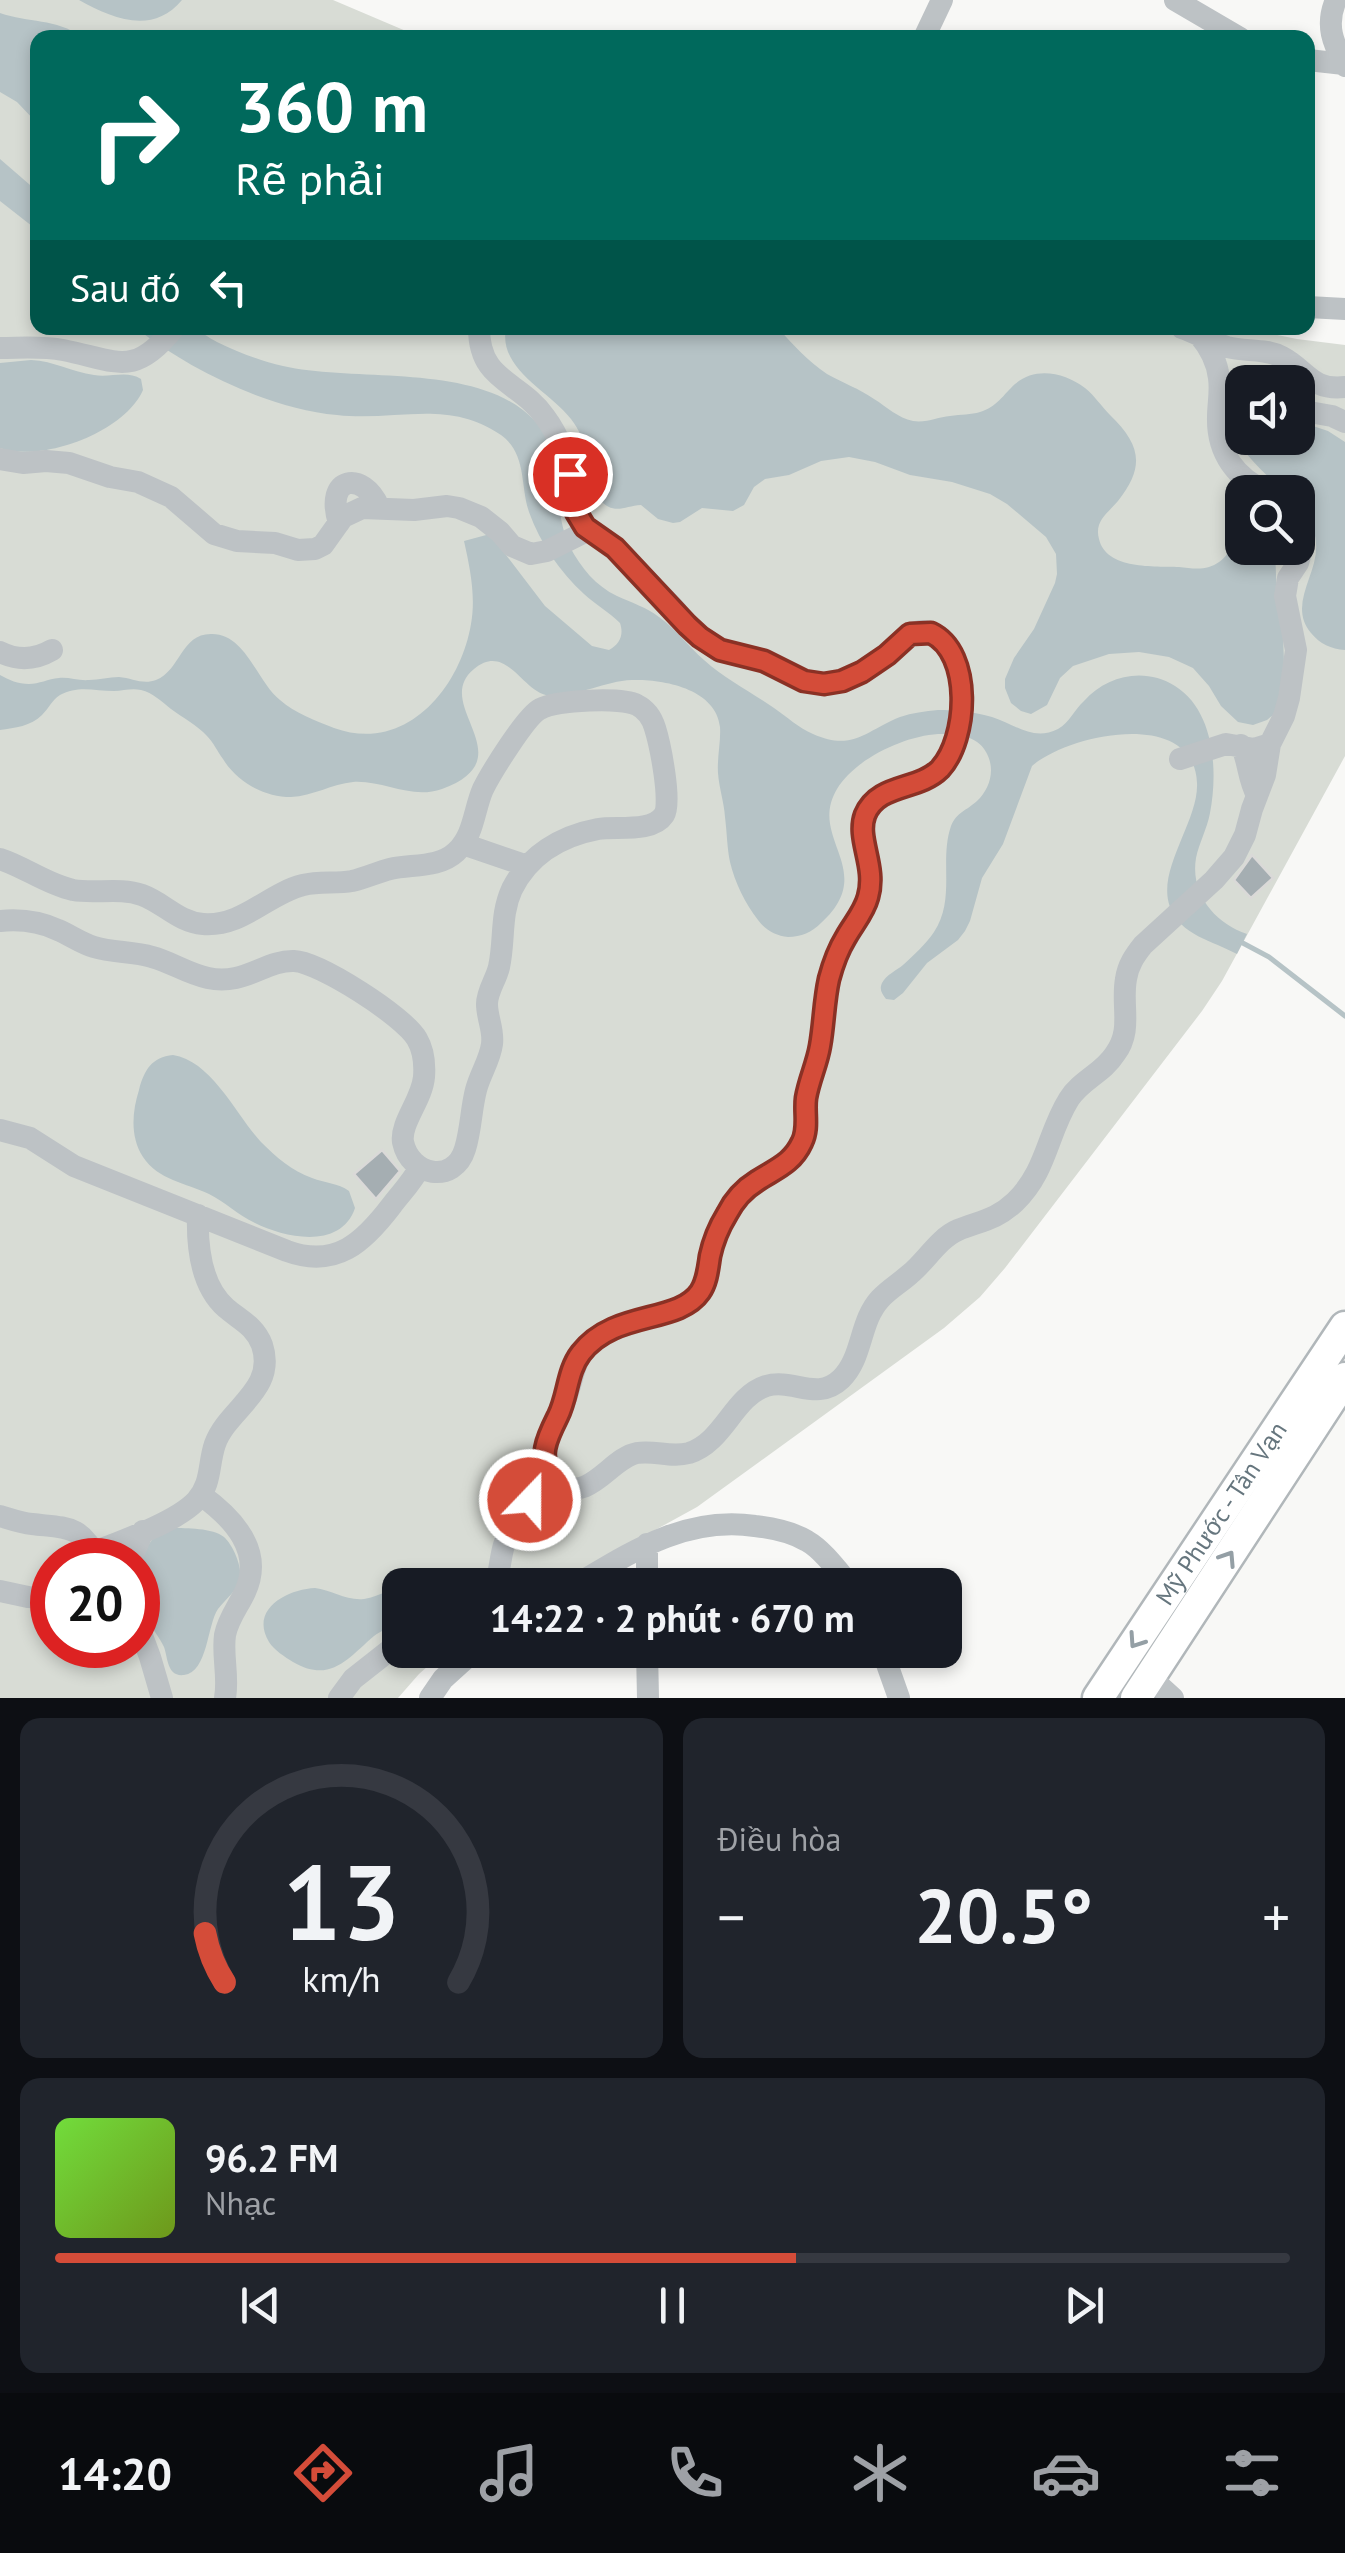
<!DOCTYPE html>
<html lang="vi">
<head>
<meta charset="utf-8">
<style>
  body { margin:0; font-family:"PT Sans",sans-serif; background:#20242c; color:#f1f3f6; height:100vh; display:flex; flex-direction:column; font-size:38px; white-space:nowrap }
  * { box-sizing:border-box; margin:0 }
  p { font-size:32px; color:#9ea1a6 }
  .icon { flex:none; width:55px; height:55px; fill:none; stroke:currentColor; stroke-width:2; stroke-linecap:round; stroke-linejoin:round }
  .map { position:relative; height:1698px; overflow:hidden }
  .details { display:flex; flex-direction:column; gap:20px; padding:20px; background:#0d0f14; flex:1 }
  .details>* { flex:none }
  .hud { position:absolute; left:30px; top:30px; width:1285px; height:305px; border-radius:20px; box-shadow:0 5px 15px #0003; background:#00695c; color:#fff; overflow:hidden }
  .controls { position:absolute; left:1225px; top:365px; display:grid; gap:20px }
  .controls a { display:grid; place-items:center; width:90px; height:90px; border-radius:20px; background:#171b24; box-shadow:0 5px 15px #0003; font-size:50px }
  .speed { position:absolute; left:30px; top:1538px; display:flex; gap:20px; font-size:50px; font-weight:700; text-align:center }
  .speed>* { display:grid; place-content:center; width:130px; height:130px; border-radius:50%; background:#171b24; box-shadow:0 5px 15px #0003; line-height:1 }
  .speed .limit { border:15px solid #d22; background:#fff; color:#111 }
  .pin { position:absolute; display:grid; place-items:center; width:85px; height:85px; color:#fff; margin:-42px; border:5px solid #fff; border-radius:50%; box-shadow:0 2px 10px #0007 }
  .me { position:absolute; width:110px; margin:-55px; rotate:22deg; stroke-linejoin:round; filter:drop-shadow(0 0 8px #0008) }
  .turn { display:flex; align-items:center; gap:35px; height:210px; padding:0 40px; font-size:45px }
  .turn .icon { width:130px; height:130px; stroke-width:2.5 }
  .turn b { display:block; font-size:70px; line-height:85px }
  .then { display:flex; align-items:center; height:95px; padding:0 40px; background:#0003; gap:20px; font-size:38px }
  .big { font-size:75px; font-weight:700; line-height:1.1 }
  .details .widget { flex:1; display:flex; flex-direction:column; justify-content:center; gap:15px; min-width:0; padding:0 35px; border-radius:20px; background:#20242c }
  .details .dial { align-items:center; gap:0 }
  .dial svg { height:260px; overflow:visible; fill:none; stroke:#363941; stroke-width:7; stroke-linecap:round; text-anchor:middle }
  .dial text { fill:#f1f3f6; stroke:none }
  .song { display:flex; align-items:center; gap:30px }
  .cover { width:120px; height:120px; border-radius:15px; background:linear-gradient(135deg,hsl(100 70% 55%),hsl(80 70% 35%)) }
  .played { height:10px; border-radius:5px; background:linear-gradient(90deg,#d44c39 60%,#363941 60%) }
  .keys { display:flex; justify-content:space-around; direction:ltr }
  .heat { display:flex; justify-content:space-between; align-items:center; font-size:55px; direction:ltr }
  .details .tiles { flex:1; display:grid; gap:20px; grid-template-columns:1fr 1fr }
  .widget:last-child { grid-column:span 2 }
  .trip { position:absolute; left:382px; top:1568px; width:580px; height:100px; border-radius:20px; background:#171b24; box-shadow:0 5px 15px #0003; font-weight:700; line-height:100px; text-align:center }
  .menu { display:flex; height:160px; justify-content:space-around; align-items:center; background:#090b0e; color:#9ea1a6 }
  .menu .icon { width:70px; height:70px }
  .menu .current { color:#d44c39 }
  .menu b { font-size:45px; color:#f1f3f6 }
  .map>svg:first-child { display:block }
</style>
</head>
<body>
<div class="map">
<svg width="1345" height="1698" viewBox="0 0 1345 1698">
  <rect width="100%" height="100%" fill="#f8f8f6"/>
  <!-- green -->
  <path fill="#d8dcd5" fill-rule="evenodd" d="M0,0H333L420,37L38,38V328H1244L1297,339L1345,345V756L1222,981L1202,1011L1005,1268L980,1297L944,1328L697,1507L555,1585H400V1650H446L419,1674L398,1698H0ZM1242,382H1298V438H1242ZM1242,492H1298V548H1242ZM52,1560H138V1645H52Z"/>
  <!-- water -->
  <path fill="#b6c3c6" d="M79,0H182C152,36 112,18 79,0Z
    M0,13C28,23 56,18 82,37L38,38L37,123L17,102L0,92Z
    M0,159L37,191V230L0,201Z
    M136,328C151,328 176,324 190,328C199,330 209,338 217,342C238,352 260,361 283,366C357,383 481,361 536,422C565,454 550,506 570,547C581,568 596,586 617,596C632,603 646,607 659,617C676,629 688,646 704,660C725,679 751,692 774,708C787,717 799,728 813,734C853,752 867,730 900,717C912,713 925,711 938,710C956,710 974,712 992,717C1015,724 1033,742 1058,729C1070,722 1074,710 1084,701C1107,675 1145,667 1175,686C1215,711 1218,772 1210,813C1207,829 1199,843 1196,858C1190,894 1215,923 1247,934L1237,954C1213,941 1180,935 1170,907C1156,870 1199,821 1197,783C1194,707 1068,734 1032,766L1003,844L982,878L970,921L965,931L958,940L927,963L903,993L894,1000L886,999C882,993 879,990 882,983C886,975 897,970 903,965C914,955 926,944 934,932C956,898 939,861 951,826C957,812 966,811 977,801C990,789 996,769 986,752C977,735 955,734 938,734C904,736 855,759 837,789C807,839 879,870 821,923C812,932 801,937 788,937C776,936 765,930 758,920C745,903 735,883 730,862C727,847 727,833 725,817C724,802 719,788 718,773C717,757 721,742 720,727C716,689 664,679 632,680C605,681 579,696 552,696C523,696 508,641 474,669C430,705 527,758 442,789C411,800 384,780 353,782C332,784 313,796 291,797C264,797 237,782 223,759C217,751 214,743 207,736C197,725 183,718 171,709C161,701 153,693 141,690C131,688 123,691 114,691C95,691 78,685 60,695C52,700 49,708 42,715C31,726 15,728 0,730V675C9,680 18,684 29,684C39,684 48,679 59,678C69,677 79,681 89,680C99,680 109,677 119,677C132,678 143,685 156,680C181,670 181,633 212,634C246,634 257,682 280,700C295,713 316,721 334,728C405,754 460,689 471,624C476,596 470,568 464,541L490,534L545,606L592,646L609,650C620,644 624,635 620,623C609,612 595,604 584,594C560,572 540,543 529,512C520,485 527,454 501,435C448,398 395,422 337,415C267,408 190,370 136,328Z
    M506,328H778C793,345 808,361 827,374C843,383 860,389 874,399C887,407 898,418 913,421C927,423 938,417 950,416C961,414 971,415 980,412C997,407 1003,395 1015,384C1036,366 1065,373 1085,388C1095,396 1101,406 1110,415C1140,444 1146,466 1118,501C1108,513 1094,521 1099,539C1106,570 1155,566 1179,567C1189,568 1199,570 1209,567C1216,565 1223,560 1227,554C1236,540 1233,525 1232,510L1241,502L1242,548H1275L1277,602L1283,634L1284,663L1278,703L1273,715L1267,720L1253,725L1238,722L1221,706L1209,686L1193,668L1169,657L1139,652L1109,654L1073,666L1060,678L1047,705L1031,714L1021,711L1011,703L1005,688V679L1014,658L1034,629L1055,583L1057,574L1056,554L1046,537L1007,504L990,494L952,482L910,475L875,462L849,457L821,461L789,475L765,479L754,487L744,505L733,511L702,508L680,522L673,523L658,519L641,505C624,506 614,516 599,499C586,486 590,471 587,455C584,442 579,429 571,419C548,390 498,369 506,328Z
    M31,360C54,361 72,372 94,375C110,378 127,370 141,379L143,390C125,432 42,463 0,448V363Z
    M1242,410V438H1298V421L1328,431L1345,442V650C1331,649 1320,644 1311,633C1287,604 1319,574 1316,543C1315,521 1298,508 1298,492C1275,491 1245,453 1232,435V419Z
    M173,1055C212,1061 236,1115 261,1142C276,1157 292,1171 312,1178C325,1183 338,1183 349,1191L355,1208C341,1250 285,1238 255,1223C238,1215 225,1202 209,1194C186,1183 158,1180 143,1157C130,1137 132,1112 139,1090C144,1070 152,1057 173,1055Z
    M172,1528C186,1528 213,1528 224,1537C233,1545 242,1566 240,1578C236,1593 226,1598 218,1609C207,1625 208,1672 184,1675C167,1677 168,1658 164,1647C160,1638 153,1630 148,1621C138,1601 135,1558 152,1540C157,1535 166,1531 172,1528Z
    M315,1588C331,1590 347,1601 364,1599C372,1598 380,1594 388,1591C398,1596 404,1605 399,1617C395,1626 382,1630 374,1636C348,1658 331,1684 293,1662C285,1657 274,1650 269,1642C249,1609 288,1589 315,1588Z"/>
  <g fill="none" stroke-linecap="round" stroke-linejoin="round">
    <!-- stream -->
    <path stroke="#b6c3c6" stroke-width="5" d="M1239,941L1269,957L1345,1016"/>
  </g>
  <!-- building -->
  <path fill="#a5aeb2" stroke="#dad9d8" stroke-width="2.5" d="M1252,855L1273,878L1251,898L1234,880Z
    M382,1150L400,1171L376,1199L354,1174Z"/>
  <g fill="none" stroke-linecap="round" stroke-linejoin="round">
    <!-- major casing -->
    <g stroke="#b1b7ba" stroke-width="35">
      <g id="major">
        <path id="s1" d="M1098,1698L1345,1327"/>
        <path d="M1136,1698L1345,1378"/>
      </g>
    </g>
    <!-- minor -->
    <path stroke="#bdc2c5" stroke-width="22" d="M1175,0L1240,38
      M1336,0C1325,25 1333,43 1345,66
      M924,38L942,0
      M1308,60L1344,64
      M1308,307L1345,309
      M479,328C479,382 519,380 545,417C560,437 569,464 573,489C574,498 574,506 577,515C584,532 602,536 615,549C634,566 652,586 670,604C685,620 697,638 717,649C730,655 741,656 755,659C768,662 778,669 790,675C823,693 858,678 885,656C895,648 903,635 916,632C945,625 958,662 961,684C963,698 961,710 958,723C955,740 951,758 938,770C916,792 875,783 864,818C858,839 873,860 871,881C868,916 839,942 830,976C823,1001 824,1028 819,1053C815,1070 807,1086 806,1104C805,1118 808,1129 802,1142C792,1165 772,1169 754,1183C743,1191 735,1201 728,1212C721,1223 716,1235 712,1248C708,1264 709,1283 697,1297C676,1319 629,1315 601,1335C572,1355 576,1372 565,1401C556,1425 526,1462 558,1483C590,1504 610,1458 637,1453C655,1450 671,1458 689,1453C724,1442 733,1397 766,1386C793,1378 817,1402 841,1379C863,1358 859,1322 880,1299C889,1289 900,1283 910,1274C926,1261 939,1238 958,1230C980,1221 996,1220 1015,1202C1047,1171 1047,1134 1069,1099C1081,1080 1103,1073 1115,1054C1133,1030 1121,1006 1126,979C1128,965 1135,955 1143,945L1214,880L1234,857L1245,835L1252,809L1265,775L1270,744L1284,716L1289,698L1296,650L1285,596L1288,578L1298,563L1303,546L1298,523
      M1182,328C1197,333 1211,342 1227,347C1245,352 1265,348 1282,357C1307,370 1311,391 1345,387
      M1199,335C1210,348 1217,361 1219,378C1221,391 1218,404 1218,417C1217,453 1236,478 1267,492
      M0,348C21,348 42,346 63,350C118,361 134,378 174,328
      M1298,410L1332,416L1345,422
      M0,459L23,463L46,461L69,463L110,477L138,482L171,497L214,534L237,541L275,543L298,550L315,549L323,545L343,517L362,508L414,510L447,506L459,508L481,517L500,532L512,546L531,554L547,551L589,530
      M339,523C324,476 363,470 379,507
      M0,652C18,661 35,660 52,650
      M1241,745C1249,762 1248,779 1257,795
      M1180,759L1226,744L1254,749L1270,744
      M463,844L527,866
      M0,859C25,867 46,884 73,890C96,894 119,887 142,895C164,903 178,922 203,924C243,927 267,894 303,885C320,881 336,884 352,881C365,878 378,872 390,869C412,864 439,868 456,852C474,836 474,809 483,789C491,773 526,716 540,709C557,700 622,697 637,705C647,710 652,718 655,728C660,744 672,803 664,815C652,833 617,826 598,829C561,836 529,855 512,889C500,915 505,940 499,967C496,980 487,991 487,1004C487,1018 494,1030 492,1044C490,1060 480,1074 476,1090C471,1109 471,1130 465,1149C454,1185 410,1176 403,1142C400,1123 422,1100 424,1077C425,1064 424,1051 417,1039C404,1016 319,962 294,961C265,960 244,986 208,978C188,974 171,962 152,957C133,951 113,953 94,947C81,943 70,935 58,930C39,921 20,919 0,921
      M0,1130L30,1138L74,1166L287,1251C336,1269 364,1242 392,1205C402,1192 412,1182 420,1167
      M201,1495C233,1518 264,1551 245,1592C238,1607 228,1619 225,1635C222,1656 229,1677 225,1698
      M0,1516C10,1519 21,1523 32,1524C65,1528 82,1524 97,1560
      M647,1544V1585
      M94,1552C122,1541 176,1522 196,1501C212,1484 208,1464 215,1444C228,1408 277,1390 262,1345C255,1326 240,1320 226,1308C201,1286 197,1246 198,1215
      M131,1560L143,1531
      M495,1585C500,1572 500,1558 504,1545C512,1517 531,1496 553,1479
      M576,1585C633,1551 686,1516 755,1526C773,1528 792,1532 807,1541C823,1550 838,1571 850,1585
      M0,1591L28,1597L52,1598
      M138,1625L150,1657L162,1698
      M647,1650L648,1698
      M882,1650L899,1698
      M1150,1677L1173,1698
      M339,1698L353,1679L400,1642
      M430,1698L443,1679L475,1650"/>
    <!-- major -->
    <use href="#major" stroke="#fff" stroke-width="30"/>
  </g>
  <!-- one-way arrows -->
  <defs><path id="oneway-chevron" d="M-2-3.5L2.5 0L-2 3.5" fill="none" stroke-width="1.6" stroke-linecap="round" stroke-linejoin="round" transform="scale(2.5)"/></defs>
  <g stroke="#949fa5">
    <use href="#oneway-chevron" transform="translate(1228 1558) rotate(-57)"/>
    <use href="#oneway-chevron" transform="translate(1136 1641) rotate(124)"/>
  </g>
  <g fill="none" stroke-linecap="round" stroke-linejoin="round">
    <!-- route casing -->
    <g stroke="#8a3125" stroke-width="25">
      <path id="route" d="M530,1500L553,1479C537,1457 547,1438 558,1416C568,1396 567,1371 581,1353C614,1310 678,1324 700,1292C707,1282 708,1269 710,1256C713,1242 719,1227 727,1214C734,1200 744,1189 757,1181C775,1169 792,1164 802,1142C809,1128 804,1113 806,1098C809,1080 817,1064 820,1046C824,1024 824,1001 829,979C833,964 838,950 846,937C854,923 864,912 868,897C877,866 856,839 865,815C878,783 918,791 940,769C968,739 973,653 931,633L910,634L887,655L862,672L842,681L824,684L804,681L764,661L720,650L700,637L687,625L615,548L585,527L576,512L570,474"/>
    </g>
    <!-- route -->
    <use href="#route" stroke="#d44c39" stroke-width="18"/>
  </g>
  <g text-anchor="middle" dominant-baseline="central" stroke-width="10" stroke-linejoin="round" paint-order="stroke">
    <!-- street labels -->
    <g font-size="25" fill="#66767e" stroke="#fff">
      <text stroke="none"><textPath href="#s1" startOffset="222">Mỹ Phước - Tân Vạn</textPath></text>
    </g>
  </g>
</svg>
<div class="controls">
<a><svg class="icon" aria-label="sound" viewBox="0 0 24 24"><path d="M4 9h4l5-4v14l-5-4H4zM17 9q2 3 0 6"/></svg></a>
<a><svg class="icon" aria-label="search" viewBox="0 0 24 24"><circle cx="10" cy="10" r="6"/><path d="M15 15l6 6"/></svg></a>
</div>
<div class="speed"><div class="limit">20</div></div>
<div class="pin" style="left:570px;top:474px;background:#d93025"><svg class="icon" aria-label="arrive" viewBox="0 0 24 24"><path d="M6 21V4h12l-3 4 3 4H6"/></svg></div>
<svg class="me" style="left:530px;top:1500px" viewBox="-20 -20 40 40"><circle r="17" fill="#d44c39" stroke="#fff" stroke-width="3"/><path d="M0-11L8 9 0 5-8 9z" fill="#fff"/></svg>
<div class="trip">14:22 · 2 phút · 670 m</div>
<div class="hud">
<div class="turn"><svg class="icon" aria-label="right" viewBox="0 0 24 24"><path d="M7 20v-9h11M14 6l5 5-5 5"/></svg><div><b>360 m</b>Rẽ phải</div></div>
<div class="then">Sau đó<svg class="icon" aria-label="left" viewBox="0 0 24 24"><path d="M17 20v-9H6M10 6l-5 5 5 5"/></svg></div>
</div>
</div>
<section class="details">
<div class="tiles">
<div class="widget dial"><svg viewBox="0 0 100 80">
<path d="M14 69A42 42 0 1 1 86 69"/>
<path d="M14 69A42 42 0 0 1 8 54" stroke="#d44c39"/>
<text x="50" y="56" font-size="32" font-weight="700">13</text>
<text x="50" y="72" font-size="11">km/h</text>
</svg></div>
<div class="widget"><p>Điều hòa</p>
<div class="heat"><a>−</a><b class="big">20.5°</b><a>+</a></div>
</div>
<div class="widget">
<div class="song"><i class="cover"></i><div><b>96.2 FM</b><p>Nhạc</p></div></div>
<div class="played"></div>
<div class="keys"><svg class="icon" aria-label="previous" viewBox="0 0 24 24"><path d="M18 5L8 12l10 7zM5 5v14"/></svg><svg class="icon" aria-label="pause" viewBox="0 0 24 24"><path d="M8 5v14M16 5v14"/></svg><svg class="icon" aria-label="next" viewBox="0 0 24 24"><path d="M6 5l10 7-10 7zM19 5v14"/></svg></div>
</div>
</div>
</section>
<nav class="menu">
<b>14:20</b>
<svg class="icon current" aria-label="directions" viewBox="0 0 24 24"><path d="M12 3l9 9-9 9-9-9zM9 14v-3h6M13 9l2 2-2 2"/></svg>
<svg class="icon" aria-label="music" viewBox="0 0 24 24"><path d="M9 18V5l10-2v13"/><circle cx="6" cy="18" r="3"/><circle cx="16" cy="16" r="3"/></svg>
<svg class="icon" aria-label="phone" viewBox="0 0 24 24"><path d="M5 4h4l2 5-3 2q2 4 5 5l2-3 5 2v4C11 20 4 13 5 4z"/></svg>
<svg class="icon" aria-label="climate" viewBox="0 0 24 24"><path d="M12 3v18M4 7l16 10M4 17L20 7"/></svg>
<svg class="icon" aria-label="car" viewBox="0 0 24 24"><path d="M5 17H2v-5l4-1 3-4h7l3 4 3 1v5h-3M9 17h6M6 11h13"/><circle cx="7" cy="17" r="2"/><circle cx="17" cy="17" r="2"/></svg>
<svg class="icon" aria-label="filters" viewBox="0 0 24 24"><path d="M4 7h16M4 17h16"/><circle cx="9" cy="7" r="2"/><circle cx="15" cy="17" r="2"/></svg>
</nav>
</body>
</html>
